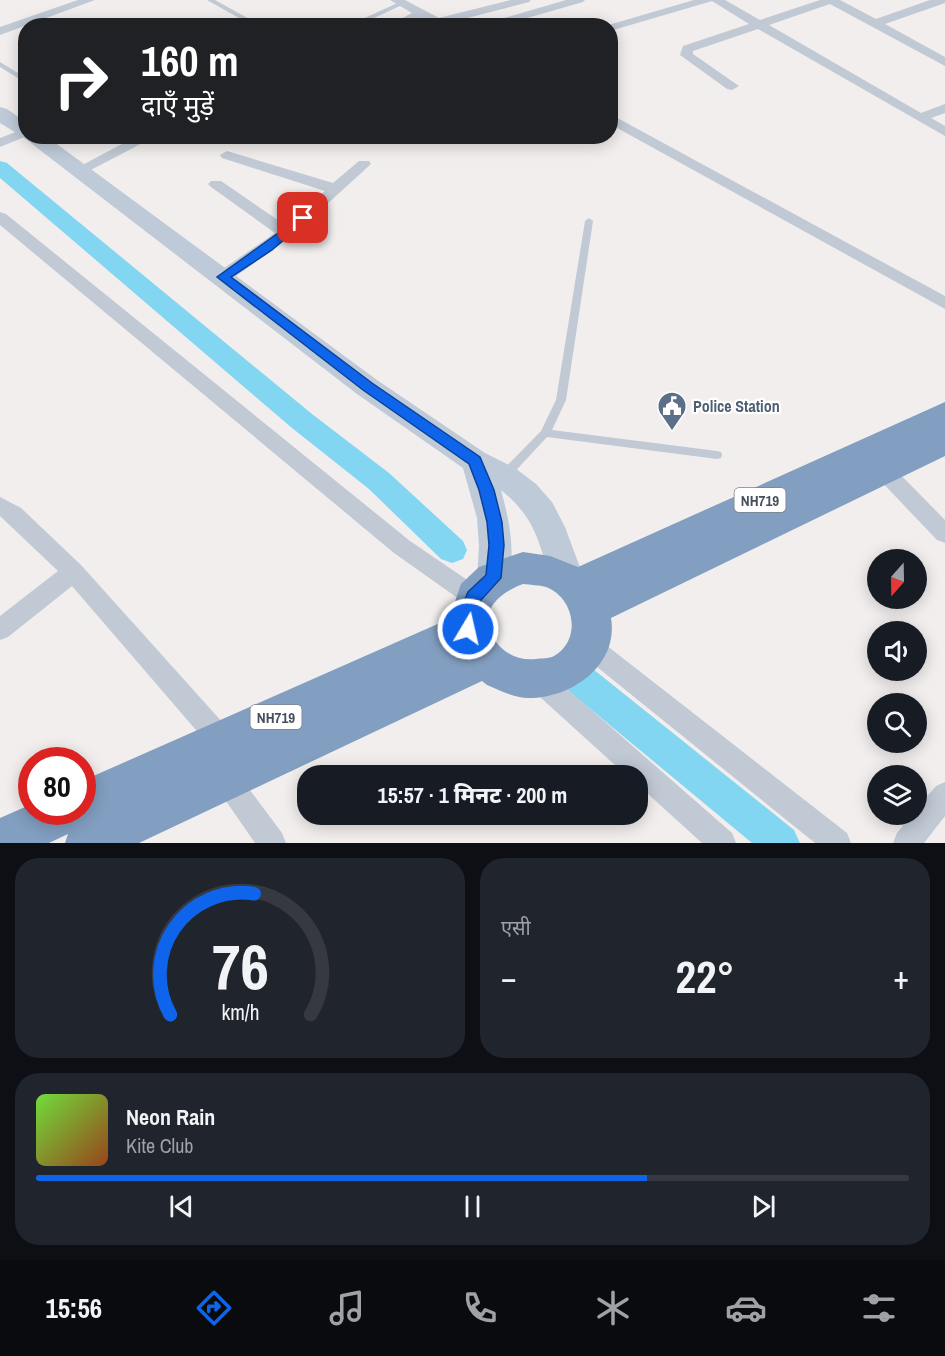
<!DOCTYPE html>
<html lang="hi">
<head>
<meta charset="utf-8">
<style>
  body { margin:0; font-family:"Archivo Narrow","Noto Sans Devanagari",sans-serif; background:#20242c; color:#f1f3f6; height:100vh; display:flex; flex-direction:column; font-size:22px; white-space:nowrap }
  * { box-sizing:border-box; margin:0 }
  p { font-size:20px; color:#9ea1a6 }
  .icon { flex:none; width:33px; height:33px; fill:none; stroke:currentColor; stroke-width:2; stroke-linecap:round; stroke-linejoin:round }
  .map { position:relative; height:843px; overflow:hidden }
  .sheet { display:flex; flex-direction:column; gap:15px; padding:15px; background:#0d0f14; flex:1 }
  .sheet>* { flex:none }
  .banner { position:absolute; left:18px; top:18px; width:600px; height:126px; border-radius:24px; box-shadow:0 3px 15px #0003; background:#202124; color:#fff; overflow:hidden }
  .needle { width:39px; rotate:200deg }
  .buttons { position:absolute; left:867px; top:549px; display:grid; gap:12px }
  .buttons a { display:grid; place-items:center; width:60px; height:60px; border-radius:50%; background:#171b24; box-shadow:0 3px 15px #0003; font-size:30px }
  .speed { position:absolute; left:18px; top:747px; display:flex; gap:12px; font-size:30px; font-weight:700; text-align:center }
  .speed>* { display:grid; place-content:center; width:78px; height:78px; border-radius:50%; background:#171b24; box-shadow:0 3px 15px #0003; line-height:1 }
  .speed .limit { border:9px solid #d22; background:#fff; color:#111 }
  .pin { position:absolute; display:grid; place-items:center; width:51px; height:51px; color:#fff; margin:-26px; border-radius:12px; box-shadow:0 3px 9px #0006 }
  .me { position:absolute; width:66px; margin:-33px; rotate:9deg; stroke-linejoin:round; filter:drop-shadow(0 0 4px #0008) }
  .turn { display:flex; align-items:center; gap:21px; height:126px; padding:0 24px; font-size:27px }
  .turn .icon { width:78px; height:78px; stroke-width:2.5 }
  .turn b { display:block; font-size:42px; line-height:51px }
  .big { font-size:45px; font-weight:800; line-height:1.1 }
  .sheet .tile { flex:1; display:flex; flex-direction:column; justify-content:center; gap:9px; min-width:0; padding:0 21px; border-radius:24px; background:#20242c }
  .sheet .dial { align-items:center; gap:0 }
  .dial svg { height:156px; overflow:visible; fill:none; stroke:#363941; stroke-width:7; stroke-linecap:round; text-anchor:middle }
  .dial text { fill:#f1f3f6; stroke:none }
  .song { display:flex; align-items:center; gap:18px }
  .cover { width:72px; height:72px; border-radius:9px; background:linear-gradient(135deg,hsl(100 70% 55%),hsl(20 70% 35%)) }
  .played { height:6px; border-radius:3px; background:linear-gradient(90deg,#0e65eb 70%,#363941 70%) }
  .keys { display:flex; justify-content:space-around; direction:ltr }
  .heat { display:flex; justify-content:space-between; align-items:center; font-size:33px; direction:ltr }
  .sheet .tiles { flex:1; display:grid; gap:15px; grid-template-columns:1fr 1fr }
  .tile:last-child { grid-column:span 2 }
  .trip { position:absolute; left:297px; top:765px; width:351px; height:60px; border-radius:24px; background:#171b24; box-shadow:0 3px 15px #0003; font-weight:800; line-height:60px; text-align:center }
  .menu { display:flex; height:96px; justify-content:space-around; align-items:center; background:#090b0e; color:#9ea1a6 }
  .menu .icon { width:42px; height:42px }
  .menu .active { color:#0e65eb }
  .menu b { font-size:27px; color:#f1f3f6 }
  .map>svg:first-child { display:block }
</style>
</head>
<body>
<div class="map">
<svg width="945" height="843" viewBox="0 0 945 843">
  <rect width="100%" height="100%" fill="#f1eeed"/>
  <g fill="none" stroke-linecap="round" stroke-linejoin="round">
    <!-- canal -->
    <path fill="#83d6f1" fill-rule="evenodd" d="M0,161L7,163L312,414L389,473L463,541L467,550L463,559L452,563L441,559L369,489L292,428L0,178Z
      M571,657L583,661L794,830L800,843H752L559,683L554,672L559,661Z"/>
    <!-- lane -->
    <path fill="#c0c9d4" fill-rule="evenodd" d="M207,0H215L262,26H253Z
      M402,1L405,3L404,4L357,26H347Z
      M0,62L26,78V83L0,67Z
      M589,218L593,221L566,400L552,430L717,451L721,452L722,455L721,458L717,459L547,437L507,480H499L497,477L499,474L541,431L556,400L585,221Z"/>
    <!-- street -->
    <path fill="#c0c9d4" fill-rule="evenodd" d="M78,0H95L0,35V27Z
      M390,0H405L439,18L511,0H531L529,2L448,23L450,26H435L421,18L404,26H387L412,13Z
      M566,0H585L583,2L499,26H477Z
      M694,0H725L760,20L820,0H840L876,19L930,0H945V3L885,24L945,57V66L830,4L769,25L921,113L945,104V113L931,118L945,126V136L758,29L693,51V54L739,86L732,90L727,89L680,55L683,46L749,24L712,1L610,31V26H605Z
      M610,114L945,296V309L610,124Z
      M26,128V136H27L0,147V138Z
      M137,136H156L83,174L78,175L71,171Z
      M227,151L333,183L359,161H369L371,164L292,236L229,281H217L215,277L217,273L275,233L211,187L208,184L211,181H221L285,225L325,191L222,158L220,155Z
      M0,212L6,214L410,541L482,590L485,597L482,604L474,607L466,604L394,553L0,225Z
      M883,462L890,464L945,520V543L937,540L876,476L873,470L876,464Z
      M0,497L21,508L81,565L232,733L236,742L232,751L223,754L214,751L72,586L8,637L0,640V616L58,571L0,516Z
      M589,635L597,638L847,833L851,843H815L581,654L577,646L581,638Z
      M538,668L547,671L732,833L736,843H702L638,785V776H627L529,687L526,679L529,671Z
      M226,766L235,770L282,833L286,843H255L217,788L213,779L217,770Z
      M945,782V816L924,843H893L897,833L912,814H916V809L936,786Z"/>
    <!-- secondary -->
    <path fill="#bfcad8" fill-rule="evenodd" d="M0,107L7,109L26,122V136H46L377,380L485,453L515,468L536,484L552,502L565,527L585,581L581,591L569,595L557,591C536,547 543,525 501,490C509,519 518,559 505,588L493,592L481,588L477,578L479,546L477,518L463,468L357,394L23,137L0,123Z"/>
    <!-- highway -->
    <path fill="#829ec0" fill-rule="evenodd" d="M945,402V456L611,618C619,666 570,699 528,698C515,698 499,690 487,685L482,681L139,843H65L68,834L49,843H0V818L32,804V812H82V781L449,619L461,584L479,567L523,552L550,556L578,567ZM523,584C531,585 539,585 546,587C575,598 582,640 554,656C549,659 541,658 536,659C520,661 505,654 496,642C476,613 497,594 523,584Z"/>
  </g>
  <!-- route -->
  <path fill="#0e65eb" stroke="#094299" stroke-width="1.5" d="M303,215L306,216V221L272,250L231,277L372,383L480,457L494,490L502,522L504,545L501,578L481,600L474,634L468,637L462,634L460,629V612L468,592L486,575L489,545L487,522L479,490L469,464L363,390L217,277Z"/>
  <!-- icons -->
  <defs>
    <g id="civic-pin" transform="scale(1.5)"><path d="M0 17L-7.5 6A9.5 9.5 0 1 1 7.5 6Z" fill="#5c6f8a" stroke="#fff"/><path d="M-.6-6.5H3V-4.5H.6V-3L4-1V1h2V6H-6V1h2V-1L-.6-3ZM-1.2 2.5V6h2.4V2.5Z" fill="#fff"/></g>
  </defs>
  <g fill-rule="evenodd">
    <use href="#civic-pin" x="672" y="406"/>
  </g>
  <g text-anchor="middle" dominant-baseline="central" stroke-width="4.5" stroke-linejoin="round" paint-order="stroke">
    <!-- shield labels -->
    <g fill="#fff" stroke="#7d848d" stroke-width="1.5">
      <rect x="734.5" y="488" width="51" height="24" rx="4.5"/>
      <rect x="250.5" y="705" width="51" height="24" rx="4.5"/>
    </g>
    <g font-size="15" font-weight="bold" fill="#45505c">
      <text x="760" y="500">NH719</text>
      <text x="276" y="717">NH719</text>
    </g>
    <!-- service labels -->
    <g font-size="16" font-weight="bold" fill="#4e5e75" stroke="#fff" text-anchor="start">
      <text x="693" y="406">Police Station</text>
    </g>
  </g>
</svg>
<div class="buttons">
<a><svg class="needle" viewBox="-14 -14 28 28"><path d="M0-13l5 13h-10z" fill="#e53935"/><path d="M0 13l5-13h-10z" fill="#9ea1a6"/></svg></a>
<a><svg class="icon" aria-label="sound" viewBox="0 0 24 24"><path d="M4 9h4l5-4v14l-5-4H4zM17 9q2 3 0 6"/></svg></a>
<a><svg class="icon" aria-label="search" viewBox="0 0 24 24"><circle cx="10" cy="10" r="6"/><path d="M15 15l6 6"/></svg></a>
<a><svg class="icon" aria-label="layers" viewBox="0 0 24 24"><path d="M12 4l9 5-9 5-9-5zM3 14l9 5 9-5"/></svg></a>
</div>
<div class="speed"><div class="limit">80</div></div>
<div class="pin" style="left:303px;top:218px;background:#d93025"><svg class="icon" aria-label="arrive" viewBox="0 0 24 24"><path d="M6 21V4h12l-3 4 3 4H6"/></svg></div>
<svg class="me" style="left:468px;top:629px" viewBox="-20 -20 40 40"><circle r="17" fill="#0e65eb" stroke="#fff" stroke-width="3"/><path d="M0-11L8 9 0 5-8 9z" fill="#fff"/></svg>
<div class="trip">15:57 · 1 मिनट · 200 m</div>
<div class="banner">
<div class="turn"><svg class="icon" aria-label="right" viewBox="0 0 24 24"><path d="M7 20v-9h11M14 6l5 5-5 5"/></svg><div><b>160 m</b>दाएँ मुड़ें</div></div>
</div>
</div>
<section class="sheet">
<div class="tiles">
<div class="tile dial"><svg viewBox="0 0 100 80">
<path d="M14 69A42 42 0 1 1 86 69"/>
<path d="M14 69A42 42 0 0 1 57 7" stroke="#0e65eb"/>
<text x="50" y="56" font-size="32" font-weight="700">76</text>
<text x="50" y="72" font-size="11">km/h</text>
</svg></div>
<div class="tile"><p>एसी</p>
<div class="heat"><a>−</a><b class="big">22°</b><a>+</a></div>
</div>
<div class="tile">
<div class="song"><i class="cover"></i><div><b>Neon Rain</b><p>Kite Club</p></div></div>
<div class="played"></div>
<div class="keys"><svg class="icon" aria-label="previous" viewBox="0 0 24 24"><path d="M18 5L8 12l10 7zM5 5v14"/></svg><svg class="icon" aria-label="pause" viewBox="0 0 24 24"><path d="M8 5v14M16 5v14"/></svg><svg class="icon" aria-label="next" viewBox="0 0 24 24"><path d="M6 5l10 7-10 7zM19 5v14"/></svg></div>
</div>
</div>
</section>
<nav class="menu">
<b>15:56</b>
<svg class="icon active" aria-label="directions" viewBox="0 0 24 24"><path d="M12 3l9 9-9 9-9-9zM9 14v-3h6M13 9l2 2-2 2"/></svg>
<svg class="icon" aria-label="music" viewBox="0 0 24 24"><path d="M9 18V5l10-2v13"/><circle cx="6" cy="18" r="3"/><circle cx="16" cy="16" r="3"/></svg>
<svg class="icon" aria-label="phone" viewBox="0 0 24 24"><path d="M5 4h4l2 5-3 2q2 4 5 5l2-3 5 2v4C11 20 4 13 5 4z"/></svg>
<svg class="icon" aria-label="climate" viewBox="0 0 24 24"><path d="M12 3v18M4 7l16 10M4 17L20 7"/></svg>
<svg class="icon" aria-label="car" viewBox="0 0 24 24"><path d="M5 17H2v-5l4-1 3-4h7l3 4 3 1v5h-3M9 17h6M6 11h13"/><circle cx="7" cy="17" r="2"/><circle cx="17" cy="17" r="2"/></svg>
<svg class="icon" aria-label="filters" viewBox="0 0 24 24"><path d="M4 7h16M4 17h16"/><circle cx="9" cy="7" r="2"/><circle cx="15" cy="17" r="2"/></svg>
</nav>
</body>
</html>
